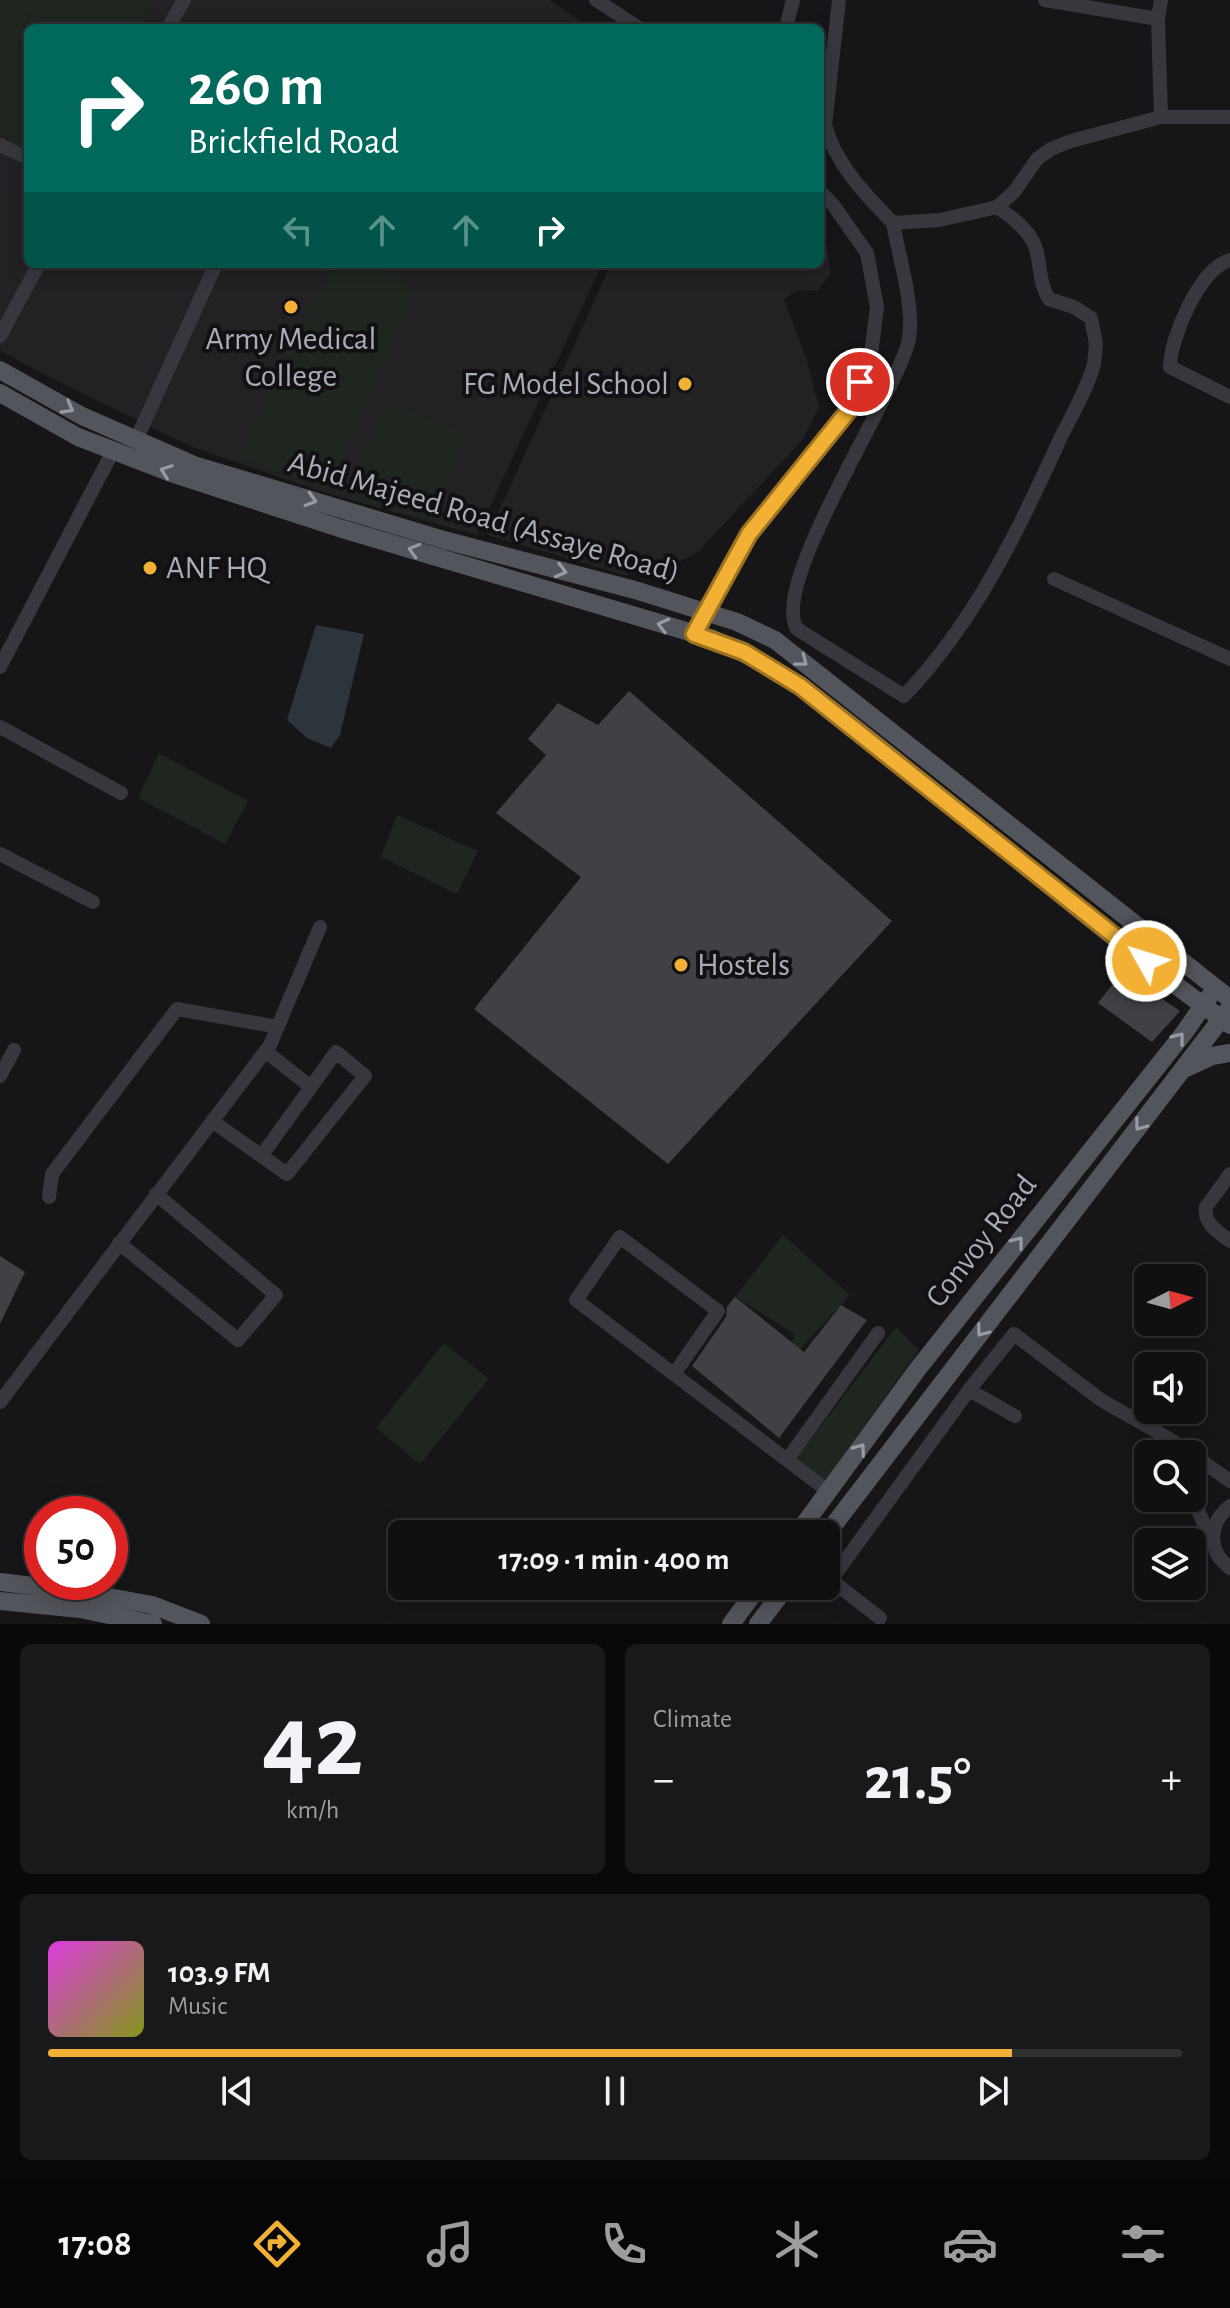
<!DOCTYPE html>
<html lang="en">
<head>
<meta charset="utf-8">
<style>
  body { margin:0; font-family:"Alegreya Sans",sans-serif; background:#19191b; color:#f1f3f6; height:100vh; display:flex; flex-direction:column; font-size:30px; white-space:nowrap }
  * { box-sizing:border-box; margin:0 }
  p { font-size:26px; color:#9c9d9f }
  .icon { flex:none; width:44px; height:44px; fill:none; stroke:currentColor; stroke-width:2; stroke-linecap:round; stroke-linejoin:round }
  .map { position:relative; height:1624px; overflow:hidden }
  .drawer { display:flex; flex-direction:column; gap:20px; padding:20px; background:#09090a; flex:1 }
  .drawer>* { flex:none }
  .top-card { position:absolute; left:24px; top:24px; width:800px; height:244px; border-radius:12px; box-shadow:0 4px 20px #0003,0 0 0 2px #303032; background:#00695c; color:#fff; overflow:hidden }
  .needle { width:52px; rotate:84deg }
  .controls { position:absolute; left:1134px; top:1264px; display:grid; gap:16px }
  .controls a { display:grid; place-items:center; width:72px; height:72px; border-radius:12px; background:#101012; box-shadow:0 4px 20px #0003,0 0 0 2px #303032; font-size:40px }
  .speed { position:absolute; left:24px; top:1496px; display:flex; gap:16px; font-size:40px; font-weight:700; text-align:center }
  .speed>* { display:grid; place-content:center; width:104px; height:104px; border-radius:50%; background:#101012; box-shadow:0 4px 20px #0003,0 0 0 2px #303032; line-height:1 }
  .speed .limit { border:12px solid #d22; background:#fff; color:#111 }
  .pin { position:absolute; display:grid; place-items:center; width:68px; height:68px; color:#fff; margin:-34px; border:4px solid #fff; border-radius:50%; box-shadow:0 2px 8px #0007 }
  .me { position:absolute; width:88px; margin:-44px; rotate:309deg; stroke-linejoin:round; filter:drop-shadow(0 0 6px #0008) }
  .turn { display:flex; align-items:center; gap:28px; height:168px; padding:0 32px; font-size:36px }
  .turn .icon { width:104px; height:104px; stroke-width:2.5 }
  .turn b { display:block; font-size:56px; line-height:68px }
  .lanes { display:flex; align-items:center; height:76px; padding:0 32px; background:#0003; justify-content:center; gap:40px; direction:ltr }
  .lanes .off { opacity:.35 }
  .big { font-size:60px; font-weight:700; line-height:1.1 }
  .drawer .card { flex:1; display:flex; flex-direction:column; justify-content:center; gap:12px; min-width:0; padding:0 28px; border-radius:12px; background:#19191b }
  .drawer .dial { align-items:center; gap:0 }
  .dial b { font-size:104px; line-height:1 }
  .song { display:flex; align-items:center; gap:24px }
  .cover { width:96px; height:96px; border-radius:12px; background:linear-gradient(135deg,hsl(300 70% 55%),hsl(70 70% 35%)) }
  .played { height:8px; border-radius:4px; background:linear-gradient(90deg,#f2b134 85%,#303032 85%) }
  .keys { display:flex; justify-content:space-around; direction:ltr }
  .heat { display:flex; justify-content:space-between; align-items:center; font-size:44px; direction:ltr }
  .drawer .tiles { flex:1; display:grid; gap:20px; grid-template-columns:1fr 1fr }
  .card:last-child { grid-column:span 2 }
  .trip { position:absolute; left:388px; top:1520px; width:452px; height:80px; border-radius:12px; background:#101012; box-shadow:0 4px 20px #0003,0 0 0 2px #303032; font-weight:700; line-height:80px; text-align:center }
  .tab-bar { display:flex; height:128px; justify-content:space-around; align-items:center; background:#060607; color:#9c9d9f }
  .tab-bar .icon { width:56px; height:56px }
  .tab-bar .selected { color:#f2b134 }
  .tab-bar b { font-size:36px; color:#f1f3f6 }
  .map>svg:first-child { display:block }
</style>
</head>
<body>
<div class="map">
<svg width="1230" height="1624" viewBox="0 0 1230 1624">
  <rect width="100%" height="100%" fill="#161618"/>
  <!-- built -->
  <path fill="#222225" d="M0,0H550L590,28H28V264H602L477,535L326,493L192,447L35,370L0,350Z
    M820,224L825,233L831,274L818,290L796,291L784,299L807,361L819,407L803,439L698,552L661,571L624,575L488,535L611,264H820Z"/>
  <!-- green -->
  <path fill="#1e261f" d="M0,0H153L140,28H28V150L0,133Z
    M339,264C369,264 395,268 415,292L329,490L238,457L330,271Z
    M387,402L467,434L431,521L346,498Z
    M159,753L248,801L225,844L138,798Z
    M397,815L478,851L457,894L381,857Z
    M783,1235L850,1295L793,1357L781,1353L793,1343L794,1334L735,1297Z
    M896,1327L919,1350L823,1483L792,1464Z
    M444,1343L489,1379L420,1464L376,1428Z"/>
  <!-- water -->
  <path fill="#2c353c" d="M316,625L364,634L340,735L331,748L307,738L287,720Z"/>
  <!-- building -->
  <path fill="#404145" d="M629,691L892,921L668,1164L474,1009L581,877L496,813L546,755L528,739L558,703L598,725Z
    M1122,972L1180,1011L1152,1042L1098,1003Z
    M0,1256L25,1272L0,1324Z
    M735,1297L804,1352L841,1305L867,1320L779,1438L692,1366L726,1317L727,1307Z"/>
  <g fill="none" stroke-linecap="round" stroke-linejoin="round">
    <!-- minor -->
    <path stroke="#37383d" stroke-width="14" d="M596,0L639,28
      M839,0L825,125C836,165 865,194 893,223
      M1045,0L1158,19
      M168,28L184,0
      M786,28L793,0
      M1161,117L1158,19L1161,0
      M0,145L28,158
      M997,207L940,220L893,223C899,258 916,310 908,343C893,399 769,585 797,629L904,696C974,623 1018,532 1059,441C1071,416 1087,390 1094,364L1096,344L1091,318L1074,307L1049,299C1039,284 1041,266 1036,249C1031,231 1012,217 997,207L1014,192L1037,159L1051,149L1071,141L1161,117H1230
      M1230,260C1200,268 1170,338 1170,367L1230,397
      M0,336L39,264
      M136,440L216,264
      M1054,579L1230,659
      M694,634L749,534L849,410L871,354L877,307L867,253L834,206L820,191
      M0,667L113,451
      M0,727L121,793
      M0,854L93,902
      M0,1076L14,1050
      M212,1121L287,1174L365,1076L336,1052L311,1087L265,1051
      M262,1155L311,1087
      M1230,1174L1206,1207C1203,1223 1218,1232 1230,1241
      M49,1197L52,1174L177,1009L278,1027
      M119,1243L238,1340L276,1295L156,1194
      M674,1374L718,1311L620,1237L576,1300L828,1491
      M969,1390L1014,1334L1101,1400L1168,1438L1192,1454
      M0,1402L270,1045L320,927
      M1192,1454L1230,1481
      M787,1460L878,1333
      M1192,1496L1212,1543
      M1230,1506C1208,1523 1207,1551 1230,1568
      M880,1618L831,1580L969,1390L1015,1416"/>
    <!-- major -->
    <path stroke="#53555c" stroke-width="18" d="M0,370L82,416L194,465L444,540L635,590L737,622L775,640L1230,999
      M0,393L78,437L174,474L339,528L713,639C796,674 864,735 933,791C1031,870 1128,952 1230,1025
      M1184,1069L1212,1056L1230,1053
      M797,1534L917,1370L1184,1033L1209,997
      M826,1535L1228,1010
      M0,1582L82,1592L152,1605L201,1624
      M0,1601L80,1609L153,1624
      M731,1624L759,1586
      M758,1624L787,1586"/>
  </g>
  <!-- one-way arrows -->
  <defs><path id="oneway-chevron" d="M-2-3.5L2.5 0L-2 3.5" fill="none" stroke-width="1.6" stroke-linecap="round" stroke-linejoin="round" transform="scale(2)"/></defs>
  <g stroke="#979ba6">
    <use href="#oneway-chevron" transform="translate(68 408) rotate(29)"/>
    <use href="#oneway-chevron" transform="translate(166 471) rotate(-160)"/>
    <use href="#oneway-chevron" transform="translate(311 500) rotate(17)"/>
    <use href="#oneway-chevron" transform="translate(414 550) rotate(-164)"/>
    <use href="#oneway-chevron" transform="translate(561 571) rotate(15)"/>
    <use href="#oneway-chevron" transform="translate(663 625) rotate(-165)"/>
    <use href="#oneway-chevron" transform="translate(802 661) rotate(38)"/>
    <use href="#oneway-chevron" transform="translate(1179 1038) rotate(-52)"/>
    <use href="#oneway-chevron" transform="translate(1140 1125) rotate(127)"/>
    <use href="#oneway-chevron" transform="translate(1018 1242) rotate(-52)"/>
    <use href="#oneway-chevron" transform="translate(982 1331) rotate(127)"/>
    <use href="#oneway-chevron" transform="translate(860 1449) rotate(-54)"/>
  </g>
  <g fill="none" stroke-linecap="round" stroke-linejoin="round">
    <!-- route casing -->
    <g stroke="#9d7322" stroke-width="20">
      <path id="route" d="M860,382L849,410L749,534L694,634L744,652L800,686L1146,961"/>
    </g>
    <!-- route -->
    <use href="#route" stroke="#f2b134" stroke-width="14"/>
  </g>
  <!-- markers -->
  <g fill="#f2b134" stroke="#111113" stroke-width="3">
    <circle cx="291" cy="307" r="8"/>
    <circle cx="685" cy="384" r="8"/>
    <circle cx="150" cy="568" r="8"/>
    <circle cx="681" cy="965" r="8"/>
  </g>
  <g text-anchor="middle" dominant-baseline="central" stroke-width="8" stroke-linejoin="round" paint-order="stroke">
    <!-- poi labels -->
    <g font-size="32" fill="#a8adb8" stroke="#111113" text-anchor="start">
      <text x="291" y="339" text-anchor="middle">Army Medical<tspan x="291" dy="37">College</tspan></text>
      <text x="669" y="384" text-anchor="end">FG Model School</text>
      <text x="166" y="568">ANF HQ</text>
      <text x="697" y="965">Hostels</text>
    </g>
    <!-- street labels -->
    <g font-size="32" fill="#a8adb8" stroke="#111113">
      <text transform="translate(484 517) rotate(16)">Abid Majeed Road (Assaye Road)</text>
      <text transform="translate(981 1241) rotate(-52)">Convoy Road</text>
    </g>
  </g>
</svg>
<div class="controls">
<a><svg class="needle" viewBox="-14 -14 28 28"><path d="M0-13l5 13h-10z" fill="#e53935"/><path d="M0 13l5-13h-10z" fill="#9c9d9f"/></svg></a>
<a><svg class="icon" aria-label="sound" viewBox="0 0 24 24"><path d="M4 9h4l5-4v14l-5-4H4zM17 9q2 3 0 6"/></svg></a>
<a><svg class="icon" aria-label="search" viewBox="0 0 24 24"><circle cx="10" cy="10" r="6"/><path d="M15 15l6 6"/></svg></a>
<a><svg class="icon" aria-label="layers" viewBox="0 0 24 24"><path d="M12 4l9 5-9 5-9-5zM3 14l9 5 9-5"/></svg></a>
</div>
<div class="speed"><div class="limit">50</div></div>
<div class="pin" style="left:860px;top:382px;background:#d93025"><svg class="icon" aria-label="arrive" viewBox="0 0 24 24"><path d="M6 21V4h12l-3 4 3 4H6"/></svg></div>
<svg class="me" style="left:1146px;top:961px" viewBox="-20 -20 40 40"><circle r="17" fill="#f2b134" stroke="#fff" stroke-width="3"/><path d="M0-11L8 9 0 5-8 9z" fill="#fff"/></svg>
<div class="trip">17:09 · 1 min · 400 m</div>
<div class="top-card">
<div class="turn"><svg class="icon" aria-label="right" viewBox="0 0 24 24"><path d="M7 20v-9h11M14 6l5 5-5 5"/></svg><div><b>260 m</b>Brickfield Road</div></div>
<div class="lanes"><svg class="icon off" aria-label="left" viewBox="0 0 24 24"><path d="M17 20v-9H6M10 6l-5 5 5 5"/></svg><svg class="icon off" aria-label="ahead" viewBox="0 0 24 24"><path d="M12 20V5M6 11l6-6 6 6"/></svg><svg class="icon off" aria-label="ahead" viewBox="0 0 24 24"><path d="M12 20V5M6 11l6-6 6 6"/></svg><svg class="icon" aria-label="right" viewBox="0 0 24 24"><path d="M7 20v-9h11M14 6l5 5-5 5"/></svg></div>
</div>
</div>
<section class="drawer">
<div class="tiles">
<div class="card dial"><b>42</b><p>km/h</p></div>
<div class="card"><p>Climate</p>
<div class="heat"><a>−</a><b class="big">21.5°</b><a>+</a></div>
</div>
<div class="card">
<div class="song"><i class="cover"></i><div><b>103.9 FM</b><p>Music</p></div></div>
<div class="played"></div>
<div class="keys"><svg class="icon" aria-label="previous" viewBox="0 0 24 24"><path d="M18 5L8 12l10 7zM5 5v14"/></svg><svg class="icon" aria-label="pause" viewBox="0 0 24 24"><path d="M8 5v14M16 5v14"/></svg><svg class="icon" aria-label="next" viewBox="0 0 24 24"><path d="M6 5l10 7-10 7zM19 5v14"/></svg></div>
</div>
</div>
</section>
<nav class="tab-bar">
<b>17:08</b>
<svg class="icon selected" aria-label="directions" viewBox="0 0 24 24"><path d="M12 3l9 9-9 9-9-9zM9 14v-3h6M13 9l2 2-2 2"/></svg>
<svg class="icon" aria-label="music" viewBox="0 0 24 24"><path d="M9 18V5l10-2v13"/><circle cx="6" cy="18" r="3"/><circle cx="16" cy="16" r="3"/></svg>
<svg class="icon" aria-label="phone" viewBox="0 0 24 24"><path d="M5 4h4l2 5-3 2q2 4 5 5l2-3 5 2v4C11 20 4 13 5 4z"/></svg>
<svg class="icon" aria-label="climate" viewBox="0 0 24 24"><path d="M12 3v18M4 7l16 10M4 17L20 7"/></svg>
<svg class="icon" aria-label="car" viewBox="0 0 24 24"><path d="M5 17H2v-5l4-1 3-4h7l3 4 3 1v5h-3M9 17h6M6 11h13"/><circle cx="7" cy="17" r="2"/><circle cx="17" cy="17" r="2"/></svg>
<svg class="icon" aria-label="filters" viewBox="0 0 24 24"><path d="M4 7h16M4 17h16"/><circle cx="9" cy="7" r="2"/><circle cx="15" cy="17" r="2"/></svg>
</nav>
</body>
</html>
